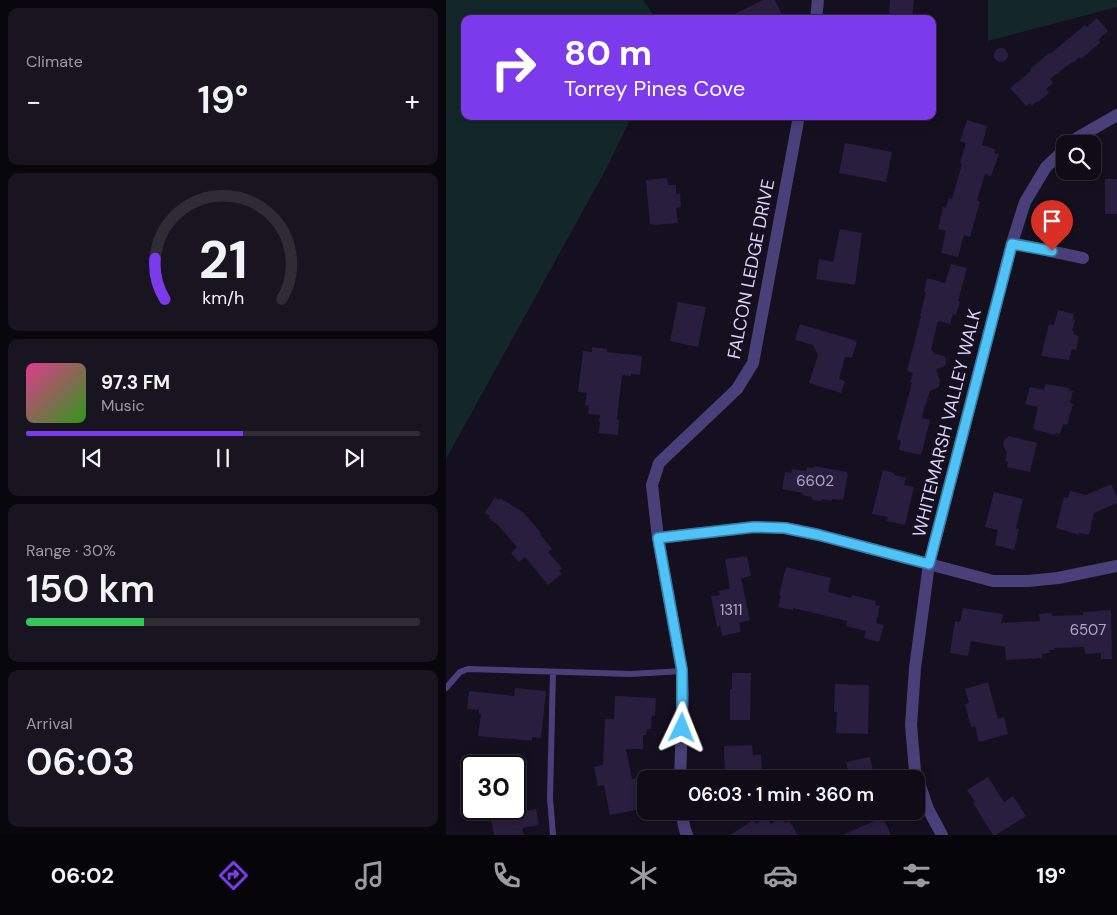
<!DOCTYPE html>
<html lang="en">
<head>
<meta charset="utf-8">
<style>
  body { margin:0; font-family:"DM Sans",sans-serif; background:#181520; color:#f1f3f6; height:100vh; display:flex; flex-direction:column; font-size:19px; white-space:nowrap }
  * { box-sizing:border-box; margin:0 }
  p { font-size:16px; color:#9b9ba1 }
  .icon { flex:none; width:28px; height:28px; fill:none; stroke:currentColor; stroke-width:2; stroke-linecap:round; stroke-linejoin:round }
  .map { position:relative; flex:1; overflow:hidden }
  .sheet { display:flex; flex-direction:column; gap:8px; padding:8px; background:#08070d; width:446px }
  .sheet>* { flex:none }
  .guide { position:absolute; left:15px; top:15px; width:475px; height:105px; border-radius:10px; box-shadow:0 2px 8px #0003,0 0 0 1px #2f2c36; background:#7c3aed; color:#fff; overflow:hidden }
  .fabs { position:absolute; left:610px; top:135px; display:grid; gap:10px }
  .fabs a { display:grid; place-items:center; width:45px; height:45px; border-radius:10px; background:#0f0c17; box-shadow:0 2px 8px #0003,0 0 0 1px #2f2c36; font-size:25px }
  .speed { position:absolute; left:15px; top:755px; display:flex; gap:10px; font-size:25px; font-weight:700; text-align:center }
  .speed>* { display:grid; place-content:center; width:65px; height:65px; border-radius:50%; background:#0f0c17; box-shadow:0 2px 8px #0003,0 0 0 1px #2f2c36; line-height:1 }
  .speed .limit { border:2px solid #111; border-radius:8px; background:#fff; color:#111 }
  .pin { position:absolute; display:grid; place-items:center; width:42px; height:42px; color:#fff; margin:-51px -21px; border-radius:50% 50% 50% 0; rotate:-45deg; box-shadow:0 0 5px #0007 }
  .pin .icon { rotate:45deg }
  .me { position:absolute; width:55px; margin:-28px; rotate:2deg; stroke-linejoin:round; filter:drop-shadow(0 0 4px #0008) }
  .turn { display:flex; align-items:center; gap:18px; height:105px; padding:0 20px; font-size:22px }
  .turn .icon { width:65px; height:65px; stroke-width:2.5 }
  .turn b { display:block; font-size:35px; line-height:42px }
  .big { font-size:38px; font-weight:600; line-height:1.1 }
  .sheet .widget { flex:1; display:flex; flex-direction:column; justify-content:center; gap:8px; min-width:0; padding:0 18px; border-radius:10px; background:#181520 }
  .sheet .dial { align-items:center; gap:0 }
  .dial svg { height:130px; overflow:visible; fill:none; stroke:#2f2c36; stroke-width:7; stroke-linecap:round; text-anchor:middle }
  .dial text { fill:#f1f3f6; stroke:none }
  .song { display:flex; align-items:center; gap:15px }
  .cover { width:60px; height:60px; border-radius:8px; background:linear-gradient(135deg,hsl(330 70% 55%),hsl(110 70% 35%)) }
  .played { height:5px; border-radius:2px; background:linear-gradient(90deg,#7c3aed 55%,#2f2c36 55%) }
  .keys { display:flex; justify-content:space-around; direction:ltr }
  .heat { display:flex; justify-content:space-between; align-items:center; font-size:28px; direction:ltr }
  .charge { height:8px; border-radius:4px; background:linear-gradient(90deg,#34c759 30%,#2f2c36 0) }
  .trip { position:absolute; left:191px; top:770px; width:288px; height:50px; border-radius:10px; background:#0f0c17; box-shadow:0 2px 8px #0003,0 0 0 1px #2f2c36; font-weight:600; line-height:50px; text-align:center }
  .tab-bar { display:flex; height:80px; justify-content:space-around; align-items:center; background:#060509; color:#9b9ba1 }
  .tab-bar .icon { width:35px; height:35px }
  .tab-bar .active { color:#7c3aed }
  .tab-bar b { font-size:22px; color:#f1f3f6 }
  main { display:flex; flex:1; min-height:0 }
  .map>svg:first-child { display:block }
</style>
</head>
<body>
<main>
<section class="sheet">
<div class="widget"><p>Climate</p>
<div class="heat"><a>−</a><b class="big">19°</b><a>+</a></div>
</div>
<div class="widget dial"><svg viewBox="0 0 100 80">
<path d="M14 69A42 42 0 1 1 86 69"/>
<path d="M14 69A42 42 0 0 1 8 44" stroke="#7c3aed"/>
<text x="50" y="56" font-size="32" font-weight="700">21</text>
<text x="50" y="72" font-size="11">km/h</text>
</svg></div>
<div class="widget">
<div class="song"><i class="cover"></i><div><b>97.3 FM</b><p>Music</p></div></div>
<div class="played"></div>
<div class="keys"><svg class="icon" aria-label="previous" viewBox="0 0 24 24"><path d="M18 5L8 12l10 7zM5 5v14"/></svg><svg class="icon" aria-label="pause" viewBox="0 0 24 24"><path d="M8 5v14M16 5v14"/></svg><svg class="icon" aria-label="next" viewBox="0 0 24 24"><path d="M6 5l10 7-10 7zM19 5v14"/></svg></div>
</div>
<div class="widget"><p>Range · 30%</p><b class="big">150 km</b><div class="charge"></div></div>
<div class="widget"><p>Arrival</p><b class="big">06:03</b></div>
</section>
<div class="map">
<svg width="671" height="835" viewBox="0 0 671 835">
  <rect width="100%" height="100%" fill="#14101f"/>
  <!-- green -->
  <path fill="#132729" d="M0,0H197L210,19H19V116H186L160,169L0,459Z
    M542,0H671V7L542,41Z"/>
  <!-- building -->
  <path fill="#291e3e" d="M317,0H329L338,19H278Z
    M444,0H468L466,18L457,17V19H443Z
    M651,18L662,31L652,40L654,43L635,59L633,57L628,62V61L604,79L607,83L600,89L603,93L592,102L591,101L586,106L584,103L580,106L564,88L585,71L584,69L603,53L604,54L639,25L641,27Z
    M548 55a7 7 0 1 1 14 0a7 7 0 1 1-14 0Z
    M521,120L541,126L536,145L549,149L548,153L553,154L545,176L539,174L531,200L534,202L524,237L518,235L512,257L495,253L500,231L492,229L497,207L500,208L503,198L506,199L516,164L514,163L520,143L514,141Z
    M399,143L446,152L440,182L393,173Z
    M221,178L222,185H230V194L234,193L235,207L230,208L232,223L207,225V224H204L200,180Z
    M659,179H671V214H659Z
    M394,229L416,233L409,285L370,279L373,259L387,262Z
    M505,264L521,268L512,301H514L510,315L507,314L504,324L492,321L485,350L487,351V353L498,356L500,360L499,366L490,369L494,380L493,387L484,391L479,406L476,418L484,420L475,455L453,450L455,441L451,439L466,383L464,382L467,373L461,371L475,316H474L480,292H478L481,278L499,283Z
    M232,302L260,307L252,347L224,341Z
    M612,310L628,314L627,319L629,320L626,330L628,331L627,334L633,336L630,350L626,349L623,360L595,356L603,324L608,325Z
    M354,324L411,341L406,358L399,357L393,379L399,381L395,393L363,383L372,355L367,345L349,340Z
    M146,347L161,349V352L196,356L194,375L185,374V376L176,375L171,419L173,420L172,435L153,433L154,422L153,421L154,415L142,414L143,406L139,405L141,393L132,392L137,351L146,352Z
    M599,384L623,388V390L627,391L624,403L627,404L621,425L617,424L614,434L610,433L609,435L587,429L592,407L579,404L584,387L598,390Z
    M563,436L591,443L584,472L561,467L562,462L559,461L561,453L557,445L558,440Z
    M368,466L401,472V474H402L397,500L386,499V501L377,499L375,501L367,500L365,497L356,495L357,493L336,489L339,472L345,473L346,469L360,471L361,467L367,468Z
    M437,470L448,473V475L460,478L458,485L468,487L459,525L441,521L442,517L426,514Z
    M665,484L671,497V503L648,513L643,535L633,533V535L610,528L618,497L622,498L624,491L640,495Z
    M548,492L577,499L570,528L573,529L568,550L549,545L552,530L539,527Z
    M49,497L53,500L54,498L78,513L95,533L94,534L106,549L102,552L116,568L113,571L116,574L102,585L79,557L73,562L65,553L71,547L51,524L42,518L44,516L39,513Z
    M301,556L305,576L295,578L304,620L293,623L295,632L276,636L274,626L271,627L265,596L274,595L273,591L284,589L279,559Z
    M340,567L385,578L382,592L405,598L406,595L430,601L429,605L434,606L430,623L438,625L433,642L418,638L420,631L400,626L401,621L347,608V610L332,607L335,596L333,595Z
    M517,608L557,614L555,623L594,621L593,614L606,613V616L637,615V612L665,610L666,659H655V653L639,654L638,647L608,648V650H603L604,653L596,654V658L560,660L559,647L525,641L522,656L504,653L509,621L514,622Z
    M286,673H305L304,720H284V689H286Z
    M542,682L552,719L558,717L562,734L533,742L529,726L525,727L519,704L523,703L519,689Z
    M389,684L423,685L422,734L390,733L391,712H388Z
    M69,688L100,691L95,738L86,737V741L32,736L35,714H33V710L21,709L23,691L68,696Z
    M169,696L210,698L209,716L206,715L205,729H201L200,735H197V749H180L186,779L190,778L195,809L164,815L158,785L152,786L148,767L157,765L159,719H168Z
    M306,745L307,755H315L316,775H308V779L279,778L278,746Z
    M424,757L427,770L425,771L426,779H404L400,762Z
    M542,777L558,802L567,796L580,816L550,835H547L527,803L529,802L521,790Z
    M90,809L93,825L76,828L78,835H48L44,817Z
    M320,817L325,824L336,817L339,823L343,821L352,835H284L307,820L310,824Z
    M437,817L445,835H397Z"/>
  <g fill="none" stroke-linecap="round" stroke-linejoin="round">
    <!-- service -->
    <path stroke="#4a4079" stroke-width="6" d="M0,688L14,672L22,669L185,674L236,671
      M107,835L104,798L107,672"/>
    <!-- minor -->
    <path stroke="#4a4079" stroke-width="12" d="M370,19L372,0
      M625,144L631,138L671,115
      M566,243L637,258
      M212,538L308,527L339,528L373,535L547,581H582L612,578L671,566
      M234,779L237,695L236,671L212,538L206,485L213,463L291,389L307,363L353,116
      M235,811L239,830L241,835
      M496,835L482,809L469,771L465,725L469,668L483,564L566,243L579,202L600,167L619,149"/>
  </g>
  <g fill="none" stroke-linecap="round" stroke-linejoin="round">
    <!-- route casing -->
    <g stroke="#337fa1" stroke-width="12">
      <path id="route" d="M236,728V670L212,538L308,527L339,528L373,535L483,564L566,244L606,251"/>
    </g>
    <!-- route -->
    <use href="#route" stroke="#4fc3f7" stroke-width="9"/>
  </g>
  <g text-anchor="middle" dominant-baseline="central" stroke-width="5" stroke-linejoin="round" paint-order="stroke">
    <!-- number labels -->
    <g font-size="15" fill="#b0a6cb">
      <text x="369" y="481">6602</text>
      <text x="285" y="610">1311</text>
      <text x="642" y="630">6507</text>
    </g>
    <!-- street labels -->
    <g font-size="18" fill="#ddd3fa" stroke="#14101f">
      <text transform="translate(305 269) rotate(-79)">FALCON LEDGE DRIVE</text>
      <text transform="translate(501 423) rotate(-76)">WHITEMARSH VALLEY WALK</text>
    </g>
  </g>
</svg>
<div class="fabs">
<a><svg class="icon" aria-label="search" viewBox="0 0 24 24"><circle cx="10" cy="10" r="6"/><path d="M15 15l6 6"/></svg></a>
</div>
<div class="speed"><div class="limit">30</div></div>
<div class="pin" style="left:606px;top:251px;background:#d93025"><svg class="icon" aria-label="arrive" viewBox="0 0 24 24"><path d="M6 21V4h12l-3 4 3 4H6"/></svg></div>
<svg class="me" style="left:236px;top:728px" viewBox="-20 -20 40 40"><path d="M0-17L14 15 0 8-14 15z" fill="#4fc3f7" stroke="#fff" stroke-width="4"/></svg>
<div class="trip">06:03 · 1 min · 360 m</div>
<div class="guide">
<div class="turn"><svg class="icon" aria-label="right" viewBox="0 0 24 24"><path d="M7 20v-9h11M14 6l5 5-5 5"/></svg><div><b>80 m</b>Torrey Pines Cove</div></div>
</div>
</div>
</main>
<nav class="tab-bar">
<b>06:02</b>
<svg class="icon active" aria-label="directions" viewBox="0 0 24 24"><path d="M12 3l9 9-9 9-9-9zM9 14v-3h6M13 9l2 2-2 2"/></svg>
<svg class="icon" aria-label="music" viewBox="0 0 24 24"><path d="M9 18V5l10-2v13"/><circle cx="6" cy="18" r="3"/><circle cx="16" cy="16" r="3"/></svg>
<svg class="icon" aria-label="phone" viewBox="0 0 24 24"><path d="M5 4h4l2 5-3 2q2 4 5 5l2-3 5 2v4C11 20 4 13 5 4z"/></svg>
<svg class="icon" aria-label="climate" viewBox="0 0 24 24"><path d="M12 3v18M4 7l16 10M4 17L20 7"/></svg>
<svg class="icon" aria-label="car" viewBox="0 0 24 24"><path d="M5 17H2v-5l4-1 3-4h7l3 4 3 1v5h-3M9 17h6M6 11h13"/><circle cx="7" cy="17" r="2"/><circle cx="17" cy="17" r="2"/></svg>
<svg class="icon" aria-label="filters" viewBox="0 0 24 24"><path d="M4 7h16M4 17h16"/><circle cx="9" cy="7" r="2"/><circle cx="15" cy="17" r="2"/></svg>
<b>19°</b>
</nav>
</body>
</html>
